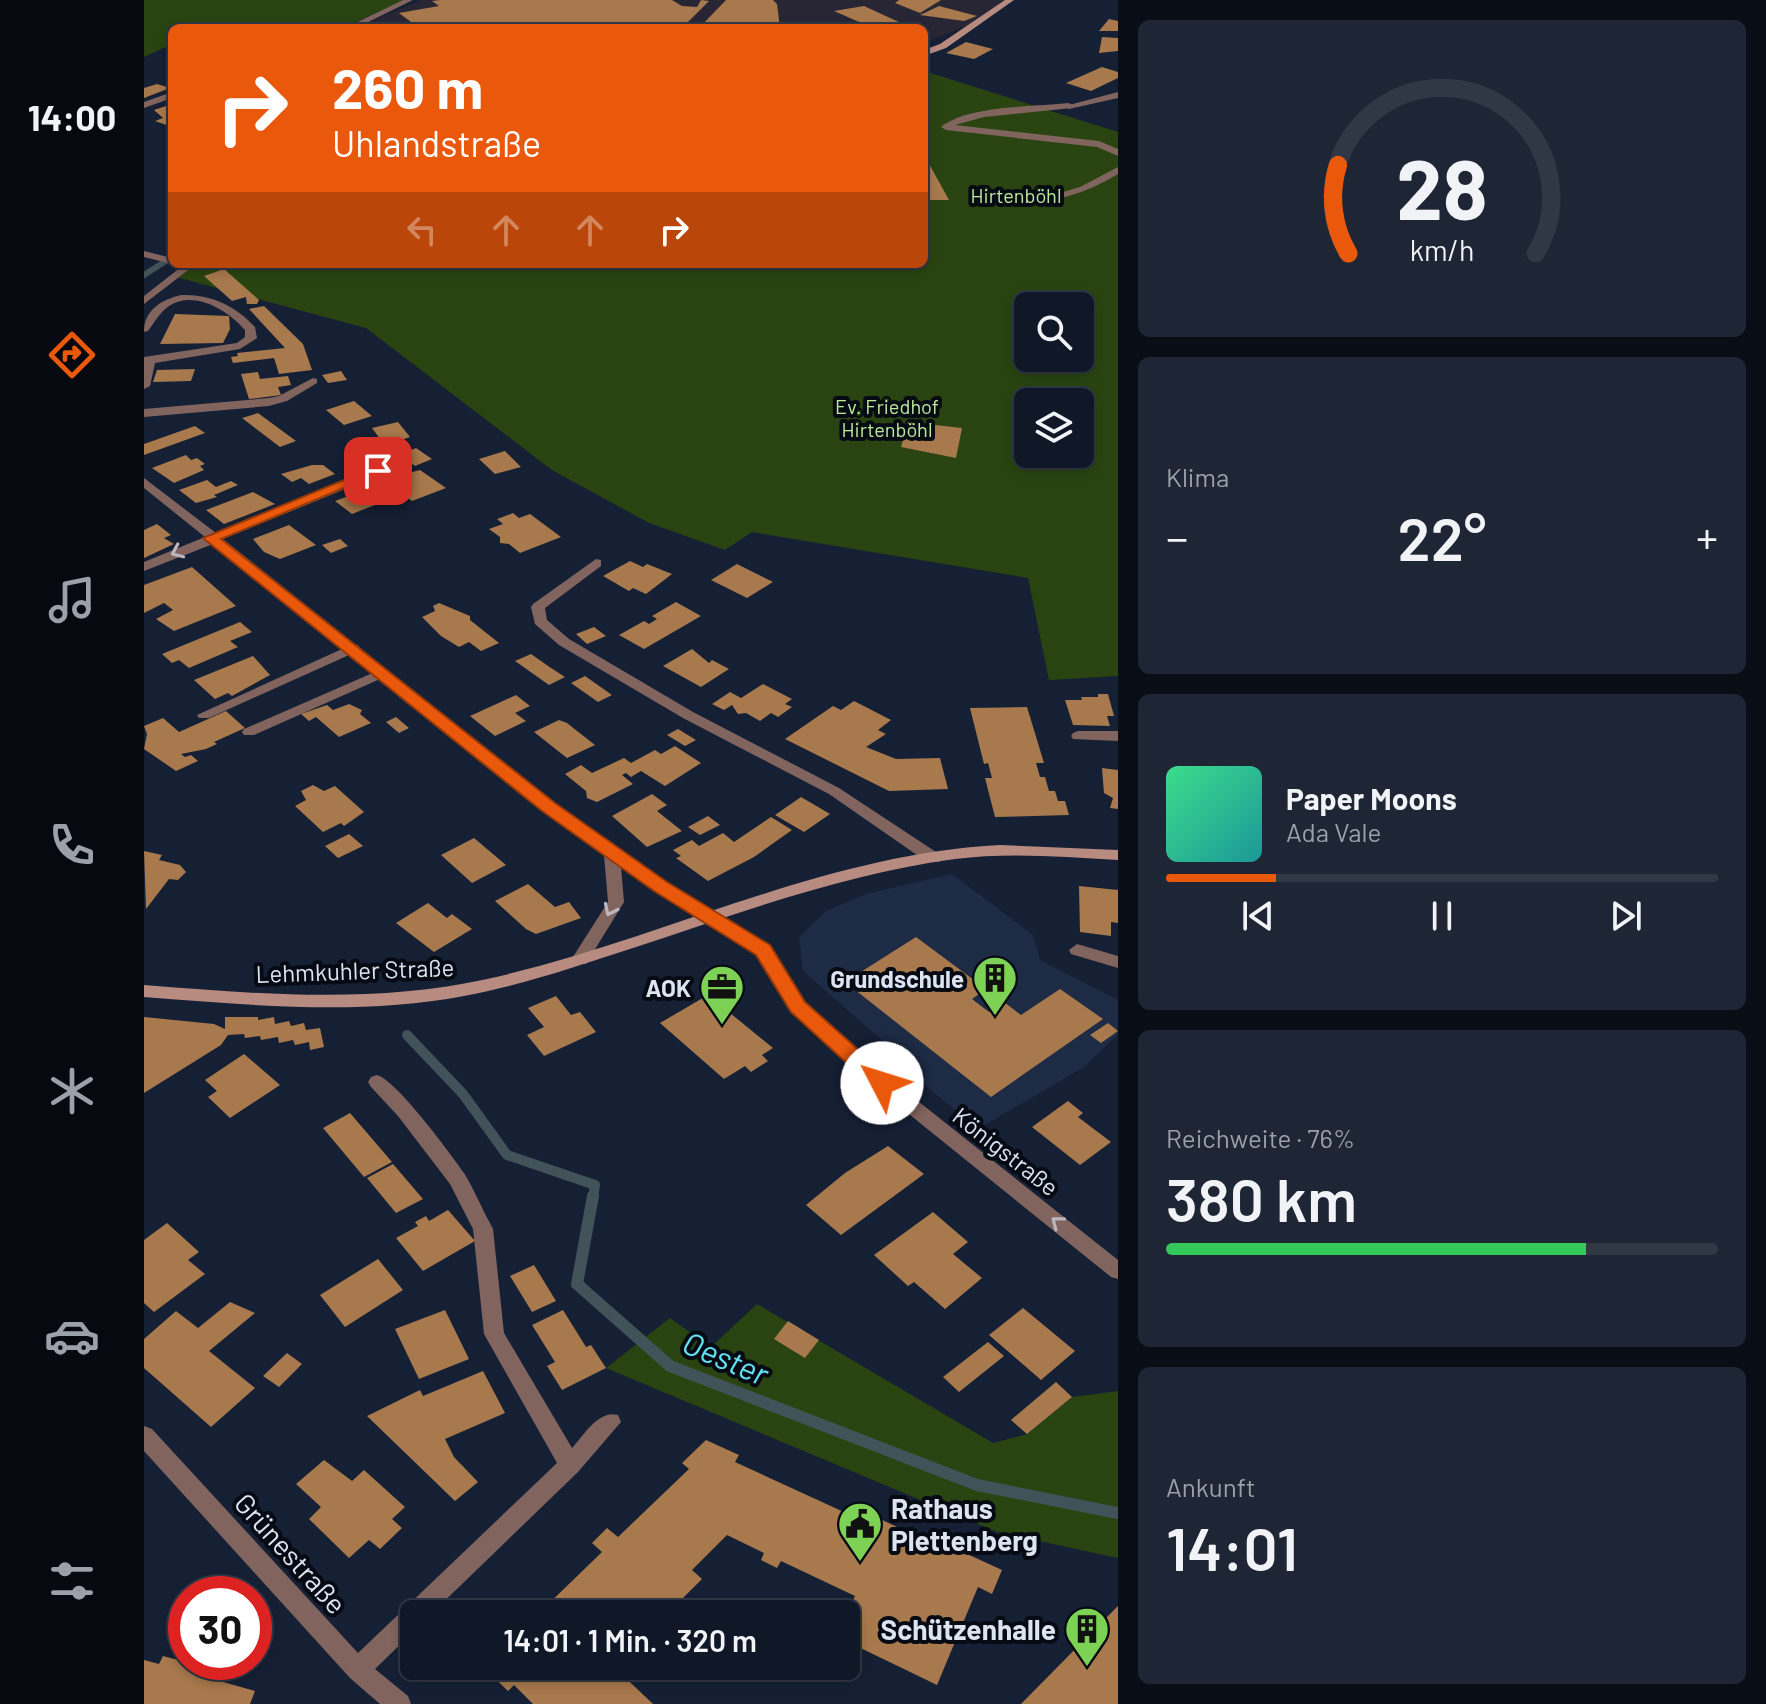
<!DOCTYPE html>
<html lang="de">
<head>
<meta charset="utf-8">
<style>
  body { margin:0; font-family:Barlow,sans-serif; background:#1e2534; color:#f1f3f6; height:100vh; display:flex; flex-direction:column; font-size:30px; white-space:nowrap }
  * { box-sizing:border-box; margin:0 }
  p { font-size:26px; color:#9ca0a8 }
  .icon { flex:none; width:44px; height:44px; fill:none; stroke:currentColor; stroke-width:2; stroke-linecap:round; stroke-linejoin:round }
  .map { position:relative; flex:1; overflow:hidden }
  .sheet { display:flex; flex-direction:column; gap:20px; padding:20px; background:#090d16; width:648px }
  .sheet>* { flex:none }
  .banner { position:absolute; left:24px; top:24px; width:760px; height:244px; border-radius:12px; box-shadow:0 4px 12px #0003,0 0 0 2px #303745; background:#ea580c; color:#fff; overflow:hidden }
  .controls { position:absolute; left:870px; top:292px; display:grid; gap:16px }
  .controls a { display:grid; place-items:center; width:80px; height:80px; border-radius:12px; background:#101828; box-shadow:0 4px 12px #0003,0 0 0 2px #303745; font-size:40px }
  .speed { position:absolute; left:24px; top:1576px; display:flex; gap:16px; font-size:40px; font-weight:700; text-align:center }
  .speed>* { display:grid; place-content:center; width:104px; height:104px; border-radius:50%; background:#101828; box-shadow:0 4px 12px #0003,0 0 0 2px #303745; line-height:1 }
  .speed .limit { border:12px solid #d22; background:#fff; color:#111 }
  .pin { position:absolute; display:grid; place-items:center; width:68px; height:68px; color:#fff; margin:-34px; border-radius:16px; box-shadow:0 4px 12px #0006 }
  .me { position:absolute; width:88px; margin:-44px; rotate:310deg; stroke-linejoin:round; filter:drop-shadow(0 0 6px #0008) }
  .turn { display:flex; align-items:center; gap:28px; height:168px; padding:0 32px; font-size:36px }
  .turn .icon { width:104px; height:104px; stroke-width:2.5 }
  .turn b { display:block; font-size:56px; line-height:68px }
  .lanes { display:flex; align-items:center; height:76px; padding:0 32px; background:#0003; justify-content:center; gap:40px; direction:ltr }
  .lanes .off { opacity:.35 }
  .big { font-size:60px; font-weight:600; line-height:1.1 }
  .sheet .card { flex:1; display:flex; flex-direction:column; justify-content:center; gap:12px; min-width:0; padding:0 28px; border-radius:12px; background:#1e2534 }
  .sheet .dial { align-items:center; gap:0 }
  .dial svg { height:208px; overflow:visible; fill:none; stroke:#303745; stroke-width:7; stroke-linecap:round; text-anchor:middle }
  .dial text { fill:#f1f3f6; stroke:none }
  .song { display:flex; align-items:center; gap:24px }
  .cover { width:96px; height:96px; border-radius:12px; background:linear-gradient(135deg,hsl(150 70% 55%),hsl(180 70% 35%)) }
  .played { height:8px; border-radius:4px; background:linear-gradient(90deg,#ea580c 20%,#303745 20%) }
  .keys { display:flex; justify-content:space-around; direction:ltr }
  .heat { display:flex; justify-content:space-between; align-items:center; font-size:44px; direction:ltr }
  .charge { height:12px; border-radius:6px; background:linear-gradient(90deg,#34c759 76%,#303745 0) }
  .trip { position:absolute; left:256px; top:1600px; width:460px; height:80px; border-radius:12px; background:#101828; box-shadow:0 4px 12px #0003,0 0 0 2px #303745; font-weight:600; line-height:80px; text-align:center }
  main { display:flex; flex:1; min-height:0 }
  .dock { display:flex; flex-direction:column; width:144px; justify-content:space-around; align-items:center; background:#060a10; color:#9ca0a8 }
  .dock .icon { width:56px; height:56px }
  .dock .on { color:#ea580c }
  .dock b { font-size:36px; color:#f1f3f6 }
  .map>svg:first-child { display:block }
</style>
</head>
<body>
<main>
<nav class="dock">
<b>14:00</b>
<svg class="icon on" aria-label="directions" viewBox="0 0 24 24"><path d="M12 3l9 9-9 9-9-9zM9 14v-3h6M13 9l2 2-2 2"/></svg>
<svg class="icon" aria-label="music" viewBox="0 0 24 24"><path d="M9 18V5l10-2v13"/><circle cx="6" cy="18" r="3"/><circle cx="16" cy="16" r="3"/></svg>
<svg class="icon" aria-label="phone" viewBox="0 0 24 24"><path d="M5 4h4l2 5-3 2q2 4 5 5l2-3 5 2v4C11 20 4 13 5 4z"/></svg>
<svg class="icon" aria-label="climate" viewBox="0 0 24 24"><path d="M12 3v18M4 7l16 10M4 17L20 7"/></svg>
<svg class="icon" aria-label="car" viewBox="0 0 24 24"><path d="M5 17H2v-5l4-1 3-4h7l3 4 3 1v5h-3M9 17h6M6 11h13"/><circle cx="7" cy="17" r="2"/><circle cx="17" cy="17" r="2"/></svg>
<svg class="icon" aria-label="filters" viewBox="0 0 24 24"><path d="M4 7h16M4 17h16"/><circle cx="9" cy="7" r="2"/><circle cx="15" cy="17" r="2"/></svg>
</nav>
<div class="map">
<svg width="974" height="1704" viewBox="0 0 974 1704">
  <rect width="100%" height="100%" fill="#152035"/>
  <!-- built -->
  <path fill="#1d2b45" d="M808,874L889,935L896,960L974,1000V1034L940,1067L834,1129L760,1068L740,1042L659,971L655,937L682,911L725,893Z"/>
  <!-- industrial -->
  <path fill="#282535" d="M277,0H863L841,18L780,43V28H211Z"/>
  <!-- green -->
  <path fill="#294410" fill-rule="evenodd" d="M0,0H260L199,28H28V44L0,57Z
    M780,71L974,132V676L905,680L884,578L608,532L581,550L505,523L408,470L222,328L32,277L47,264H780ZM884,306H936V358H884ZM884,402H936V454H884Z
    M613,1304L849,1443L883,1434L928,1397L974,1391V1558L853,1532L462,1368L526,1318L567,1347Z"/>
  <g fill="none" stroke-linecap="round" stroke-linejoin="round">
    <!-- stream-far2 -->
    <path stroke="#425259" stroke-width="6" d="M0,275L28,257"/>
    <!-- stream-far1 -->
    <path stroke="#425259" stroke-width="10" d="M263,1035L319,1094L363,1155L451,1185L449,1198"/>
    <!-- stream -->
    <path stroke="#425259" stroke-width="12" d="M449,1196L433,1284L526,1366L833,1485L974,1513"/>
  </g>
  <!-- building -->
  <path fill="#a8794c" d="M296,0H528L538,6L553,7L557,0L565,1L538,28H275L255,13L295,6L288,1Z
    M582,0H629L633,4L636,28H555Z
    M755,0H797L776,13L751,3Z
    M720,6L768,28H722V25L690,11Z
    M795,6L833,16L820,21L776,15Z
    M965,19L974,21V31H955Z
    M958,37L974,38V51L955,53Z
    M822,42L849,49L830,59L802,53Z
    M958,67L974,72V78L947,91L922,83Z
    M13,84L26,88L0,98V88Z
    M28,104V127L11,121L19,118L10,110Z
    M780,160H783L805,200H780Z
    M80,269L115,300L113,304H103L102,297L88,301L60,276Z
    M120,306L159,344L168,370L135,374L130,358L89,363L87,357L94,356L93,353L141,348L105,309Z
    M31,314L85,316L86,329L79,343L16,344Z
    M51,369L47,381L9,382L13,370Z
    M197,371L203,380L184,383L178,375Z
    M114,372L116,379L144,376L147,385L134,387L137,395L105,399L97,374Z
    M210,401L228,416L200,425L182,410Z
    M114,413L152,441L136,447L98,418Z
    M254,422L266,437L257,440L262,445L244,450L228,428Z
    M764,422L818,428L812,458L757,447Z
    M51,426L61,433L0,455V444Z
    M272,448L288,459L271,466L255,455Z
    M361,451L377,467L351,474L335,459Z
    M42,455L47,460L53,458L61,464L56,466L60,470L30,483L8,468Z
    M168,465H179L191,474L165,484L157,478L148,482L137,474Z
    M276,470L302,488L268,501L248,487L261,482L253,476Z
    M63,480L72,487L87,481L94,485L70,495L73,497L52,503L35,490Z
    M227,488L238,495L229,499L236,503L208,514L191,501Z
    M109,492L131,504L80,524L62,510Z
    M369,513L375,518L386,514L417,537L376,553L365,544L356,543V537L345,529L359,524L353,519Z
    M13,524L27,535L20,538L30,544L0,558V530Z
    M145,525L172,545L136,559L120,552L109,539Z
    M196,539L204,546L187,553L178,545Z
    M486,561L499,567L503,564L528,574L502,594L489,588L485,591L459,576Z
    M593,564L629,582L603,598L567,580Z
    M48,567L92,606L30,631L12,619L29,610L20,603L0,613V585Z
    M532,602L557,616L500,649L475,635L500,621L505,624L513,619L508,616Z
    M295,603L326,616V620L355,643L337,651L325,642L315,647L297,636L278,617L291,611L289,606Z
    M96,622L108,632L86,641L94,647L45,668L35,660L28,663L18,654Z
    M450,627L462,636L443,644L432,634Z
    M548,649L565,663L568,660L585,669L557,687L519,666Z
    M387,654L407,668L421,677L405,685L371,661Z
    M109,656L126,675L88,696L84,693L71,699L50,680Z
    M441,676L468,695L454,702L427,683Z
    M619,684L648,699L641,704L648,707L634,717L627,713L616,721L602,713L594,714L588,705L580,710L568,704L586,692L597,698Z
    M954,694H964L970,716H963L966,726L929,725L921,700H938L937,697H954Z
    M372,695L386,706L371,713L382,721L351,736L326,716Z
    M710,701L747,720L734,730L742,734L722,747L752,759L796,758L804,789L745,791L641,739L689,706L697,710Z
    M205,704L218,710L216,714L227,723L195,737L172,717L165,721L157,714L183,705L189,710Z
    M883,707L900,763H892L896,777H901L905,791H911L914,801H921L925,815L851,817L841,778H848L844,763L840,764L826,708Z
    M82,711L101,728L70,742L73,744L62,749L37,754L41,757L47,755L54,761L32,771L0,749L3,734L0,726L19,718L35,732Z
    M252,717L265,728L255,733L242,722Z
    M415,720L423,723L451,745L423,758L390,732Z
    M534,729L552,740L541,746L523,735Z
    M531,746L557,763L521,786L497,771L487,777L482,773L478,775L489,784L453,802L443,798L442,791L421,774L437,765L448,773L480,758L487,763L511,750L517,754Z
    M958,768L974,770V809L966,808L969,798L960,793Z
    M169,785L180,791L191,786L220,812L200,826L197,823L179,832L151,806L162,800L157,791Z
    M508,794L523,805L513,811L538,831L503,847L468,816Z
    M657,797L686,814L660,832L631,815Z
    M564,816L576,825L556,835L544,827Z
    M627,817L648,830L610,857L564,881L532,858L537,856L529,850L548,840L555,846L579,833L590,842Z
    M205,834L219,846L194,858L181,846Z
    M330,838L362,865L328,883L297,855Z
    M0,851L18,855L15,860L36,865L42,872L34,880L25,879L2,909Z
    M384,884L411,907L425,902L437,918L392,934L382,929L351,901Z
    M935,886L974,890V923L967,922V936L936,932Z
    M284,903L303,918L308,914L328,929L290,952L252,923Z
    M772,937L842,989L828,999L845,1012L860,1002L877,1015L916,989L959,1019L847,1097L701,982Z
    M564,995L629,1048L618,1055L624,1061L607,1072L601,1066L580,1079L516,1023Z
    M412,996L427,1015L436,1012L452,1032L400,1056L383,1035L400,1027L384,1008Z
    M0,1017L70,1024L81,1029V1017H114V1020L130,1017L131,1024L145,1021L147,1026L160,1023L162,1030L176,1028L180,1047L166,1050L165,1042L151,1045L149,1040L135,1043L134,1037L117,1040L116,1036L101,1038L100,1034L84,1035L77,1045L0,1093Z
    M964,1023L974,1031L957,1043L946,1035Z
    M100,1054L136,1085L86,1118L64,1097L73,1091L61,1080Z
    M924,1101L939,1113L934,1117L967,1142L936,1165L888,1127Z
    M206,1113L248,1162L220,1177L179,1128Z
    M744,1146L780,1174L697,1235L662,1205L701,1173Z
    M249,1164L279,1199L252,1213L223,1178Z
    M304,1210L331,1241L279,1271L252,1238L274,1226L271,1222L282,1216L285,1221Z
    M789,1212L824,1242L809,1254L838,1278L801,1309L770,1282L764,1286L730,1255Z
    M23,1223L55,1252L44,1260L61,1274L10,1312L0,1303V1240Z
    M234,1259L259,1290L201,1327L176,1295Z
    M390,1265L412,1301L388,1312L366,1276Z
    M86,1302L111,1313L65,1351L111,1388L67,1427L0,1368V1339L32,1311L54,1328Z
    M879,1308L931,1351L897,1380L845,1335Z
    M301,1310L325,1359L275,1379L251,1329Z
    M419,1310L442,1347L447,1345L462,1368L418,1390L403,1366L411,1362L388,1325Z
    M644,1321L675,1340L661,1358L630,1339Z
    M844,1342L860,1356L815,1392L799,1377Z
    M143,1353L158,1364L135,1387L119,1376Z
    M339,1371L361,1413L301,1439L310,1457L334,1482L311,1501L223,1416L276,1390L279,1396Z
    M912,1382L928,1397L883,1434L867,1420Z
    M562,1440L595,1455L591,1462L702,1513L706,1505L796,1547L797,1542L858,1570L848,1594L834,1587L793,1685L702,1641V1614L711,1596L637,1561L633,1568L617,1560L620,1553L583,1535L548,1570L558,1579L523,1614H394L458,1552L448,1543L463,1528L474,1537L545,1469L538,1463Z
    M180,1460L208,1481L220,1470L261,1507L248,1519L258,1528L236,1549L225,1540L205,1558L165,1519L177,1507L152,1484Z
    M974,1606V1704H877L948,1632Z
    M19,1656L76,1671L72,1680L111,1691L106,1704H0V1660L15,1664Z
    M338,1666H469L509,1704H389L370,1685L364,1691Z"/>
  <g fill="none" stroke-linecap="round" stroke-linejoin="round">
    <!-- lane -->
    <path fill="#80645d" fill-rule="evenodd" d="M259,0H269L212,28H201Z
      M925,103L929,106L928,108L840,117L811,125L955,141L974,149V156L953,147L802,130L797,127C824,105 890,107 925,103Z
      M974,167V174C939,195 906,204 865,204C855,204 843,206 834,201L839,198L909,195L936,187Z
      M0,251L28,258V264L0,257Z
      M37,295C66,294 91,305 111,327L113,338L96,349L11,363L6,386L0,389V357L93,343L101,337V330C85,311 50,289 25,306C16,312 10,323 4,331L0,332C0,310 17,300 37,295Z
      M169,378L173,379V383L143,401L125,406L0,417V409L125,398L135,396Z
      M209,644L214,645L216,648L214,651L65,718H55L53,715Z
      M240,668L247,672L245,675L110,735H100L98,732L100,729Z"/>
    <!-- street -->
    <path fill="#80645d" fill-rule="evenodd" d="M28,92V98L0,108V102Z
      M974,92V98L925,109L921,106Z
      M41,264H52L0,304V296Z
      M251,460L257,464L255,467L79,539L411,803L522,883L625,946L660,1003L721,1059L974,1260V1279L967,1277L709,1069L648,1011L613,954L510,891L477,867L480,902L442,964H430L427,960L464,902L460,855L399,811L69,544L0,571V562L61,537L0,488V478L72,533Z
      M452,559L457,560V566L401,608L403,620L425,639L549,712L695,788L795,854L797,858L795,862H783L685,794L539,718L415,645L391,624L387,607L389,604Z
      M934,731H974V741L929,739L927,736L929,733Z
      M933,944L974,956V968L927,954L925,950Z
      M233,1075C253,1081 306,1153 320,1173C330,1189 337,1207 346,1223L349,1229L360,1333L428,1448C439,1436 455,1409 474,1415L477,1422L434,1472L287,1614H270V1631L231,1669L264,1696L267,1704H236L206,1678L0,1451V1426L8,1429L214,1653L413,1463L340,1334L329,1229L306,1184L254,1116L227,1087L224,1082L227,1077Z"/>
    <!-- secondary -->
    <path fill="#b78b80" fill-rule="evenodd" d="M861,0H870L802,48L780,56V50L796,44Z
      M856,845L974,850V860C920,857 865,852 811,859C704,873 591,914 489,948C434,966 378,985 320,996C214,1016 107,1005 0,997V985C114,994 230,1004 343,979C515,941 678,854 856,845Z"/>
  </g>
  <!-- one-way arrows -->
  <defs><path id="oneway-chevron" d="M-2-3.5L2.5 0L-2 3.5" fill="none" stroke-width="1.6" stroke-linecap="round" stroke-linejoin="round" transform="scale(2)"/></defs>
  <g stroke="#bcb7be">
    <use href="#oneway-chevron" transform="translate(33 552) rotate(156)"/>
    <use href="#oneway-chevron" transform="translate(466 910) rotate(116)"/>
    <use href="#oneway-chevron" transform="translate(913 1222) rotate(-142)"/>
  </g>
  <!-- route -->
  <path fill="#ea580c" stroke="#983908" stroke-width="2" d="M229,468L241,471L77,539L411,803L523,882L626,945L661,1002L746,1078L749,1083L746,1089H731L647,1012L612,955L510,891L398,811L59,538Z"/>
  <!-- icons -->
  <defs>
    <g id="building-pin" transform="scale(2.3)"><path d="M0 17L-7.5 6A9.5 9.5 0 1 1 7.5 6Z" fill="#7dd154" stroke="#060a13"/><path d="M-4-6H4V6H1V3H-1V6H-4ZM-2.5-4.3h1.7v1.8h-1.7ZM.8-4.3h1.7v1.8H.8ZM-2.5-1h1.7V.8h-1.7ZM.8-1h1.7V.8H.8Z" fill="#111"/></g>
    <g id="office-pin" transform="scale(2.3)"><path d="M0 17L-7.5 6A9.5 9.5 0 1 1 7.5 6Z" fill="#7dd154" stroke="#060a13"/><path d="M-6-3h4V-5.5h4V-3h4V5H-6ZM-1-4.5V-3h2v-1.5ZM-6 0V1H6V0Z" fill="#111"/></g>
    <g id="civic-pin" transform="scale(2.3)"><path d="M0 17L-7.5 6A9.5 9.5 0 1 1 7.5 6Z" fill="#7dd154" stroke="#060a13"/><path d="M-.6-6.5H3V-4.5H.6V-3L4-1V1h2V6H-6V1h2V-1L-.6-3ZM-1.2 2.5V6h2.4V2.5Z" fill="#111"/></g>
  </defs>
  <g fill-rule="evenodd">
    <use href="#building-pin" x="851" y="978"/>
    <use href="#office-pin" x="578" y="987"/>
    <use href="#civic-pin" x="716" y="1524"/>
    <use href="#building-pin" x="943" y="1629"/>
  </g>
  <g text-anchor="middle" dominant-baseline="central" stroke-width="8" stroke-linejoin="round" paint-order="stroke">
    <!-- far-park labels -->
    <g font-size="20" fill="#bcea9b" stroke="#060a13">
      <text x="872" y="195">Hirtenböhl</text>
      <text x="743" y="406">Ev. Friedhof<tspan x="743" dy="23">Hirtenböhl</tspan></text>
    </g>
    <!-- street labels -->
    <g font-size="24" fill="#dce4f2" stroke="#060a13">
      <text transform="translate(211 970) rotate(-2)">Lehmkuhler Straße</text>
      <text transform="translate(862 1151) rotate(38)">Königstraße</text>
    </g>
    <!-- poi labels -->
    <g font-size="24" font-weight="bold" fill="#dce4f2" stroke="#060a13" text-anchor="end">
      <text x="820" y="978">Grundschule</text>
      <text x="547" y="987">AOK</text>
    </g>
    <!-- near-poi labels -->
    <g font-size="28" font-weight="bold" fill="#dce4f2" stroke="#060a13" text-anchor="start">
      <text x="747" y="1508">Rathaus<tspan x="747" dy="32">Plettenberg</tspan></text>
      <text x="912" y="1629" text-anchor="end">Schützenhalle</text>
    </g>
    <!-- near-street labels -->
    <g font-size="28" fill="#dce4f2" stroke="#060a13">
      <text transform="translate(147 1553) rotate(48)">Grünestraße</text>
    </g>
    <!-- near-water labels -->
    <g font-size="32" font-style="italic" fill="#62e1f2" stroke="#060a13">
      <text transform="translate(582 1357) rotate(23)">Oester</text>
    </g>
  </g>
</svg>
<div class="controls">
<a><svg class="icon" aria-label="search" viewBox="0 0 24 24"><circle cx="10" cy="10" r="6"/><path d="M15 15l6 6"/></svg></a>
<a><svg class="icon" aria-label="layers" viewBox="0 0 24 24"><path d="M12 4l9 5-9 5-9-5zM3 14l9 5 9-5"/></svg></a>
</div>
<div class="speed"><div class="limit">30</div></div>
<div class="pin" style="left:234px;top:471px;background:#d93025"><svg class="icon" aria-label="arrive" viewBox="0 0 24 24"><path d="M6 21V4h12l-3 4 3 4H6"/></svg></div>
<svg class="me" style="left:738px;top:1083px" viewBox="-20 -20 40 40"><circle r="19" fill="#fff"/><path d="M0-13L10 11 0 6-10 11z" fill="#ea580c"/></svg>
<div class="trip">14:01 · 1 Min. · 320 m</div>
<div class="banner">
<div class="turn"><svg class="icon" aria-label="right" viewBox="0 0 24 24"><path d="M7 20v-9h11M14 6l5 5-5 5"/></svg><div><b>260 m</b>Uhlandstraße</div></div>
<div class="lanes"><svg class="icon off" aria-label="left" viewBox="0 0 24 24"><path d="M17 20v-9H6M10 6l-5 5 5 5"/></svg><svg class="icon off" aria-label="ahead" viewBox="0 0 24 24"><path d="M12 20V5M6 11l6-6 6 6"/></svg><svg class="icon off" aria-label="ahead" viewBox="0 0 24 24"><path d="M12 20V5M6 11l6-6 6 6"/></svg><svg class="icon" aria-label="right" viewBox="0 0 24 24"><path d="M7 20v-9h11M14 6l5 5-5 5"/></svg></div>
</div>
</div>
<section class="sheet">
<div class="card dial"><svg viewBox="0 0 100 80">
<path d="M14 69A42 42 0 1 1 86 69"/>
<path d="M14 69A42 42 0 0 1 10 35" stroke="#ea580c"/>
<text x="50" y="56" font-size="32" font-weight="700">28</text>
<text x="50" y="72" font-size="11">km/h</text>
</svg></div>
<div class="card"><p>Klima</p>
<div class="heat"><a>−</a><b class="big">22°</b><a>+</a></div>
</div>
<div class="card">
<div class="song"><i class="cover"></i><div><b>Paper Moons</b><p>Ada Vale</p></div></div>
<div class="played"></div>
<div class="keys"><svg class="icon" aria-label="previous" viewBox="0 0 24 24"><path d="M18 5L8 12l10 7zM5 5v14"/></svg><svg class="icon" aria-label="pause" viewBox="0 0 24 24"><path d="M8 5v14M16 5v14"/></svg><svg class="icon" aria-label="next" viewBox="0 0 24 24"><path d="M6 5l10 7-10 7zM19 5v14"/></svg></div>
</div>
<div class="card"><p>Reichweite · 76%</p><b class="big">380 km</b><div class="charge"></div></div>
<div class="card"><p>Ankunft</p><b class="big">14:01</b></div>
</section>
</main>
</body>
</html>
